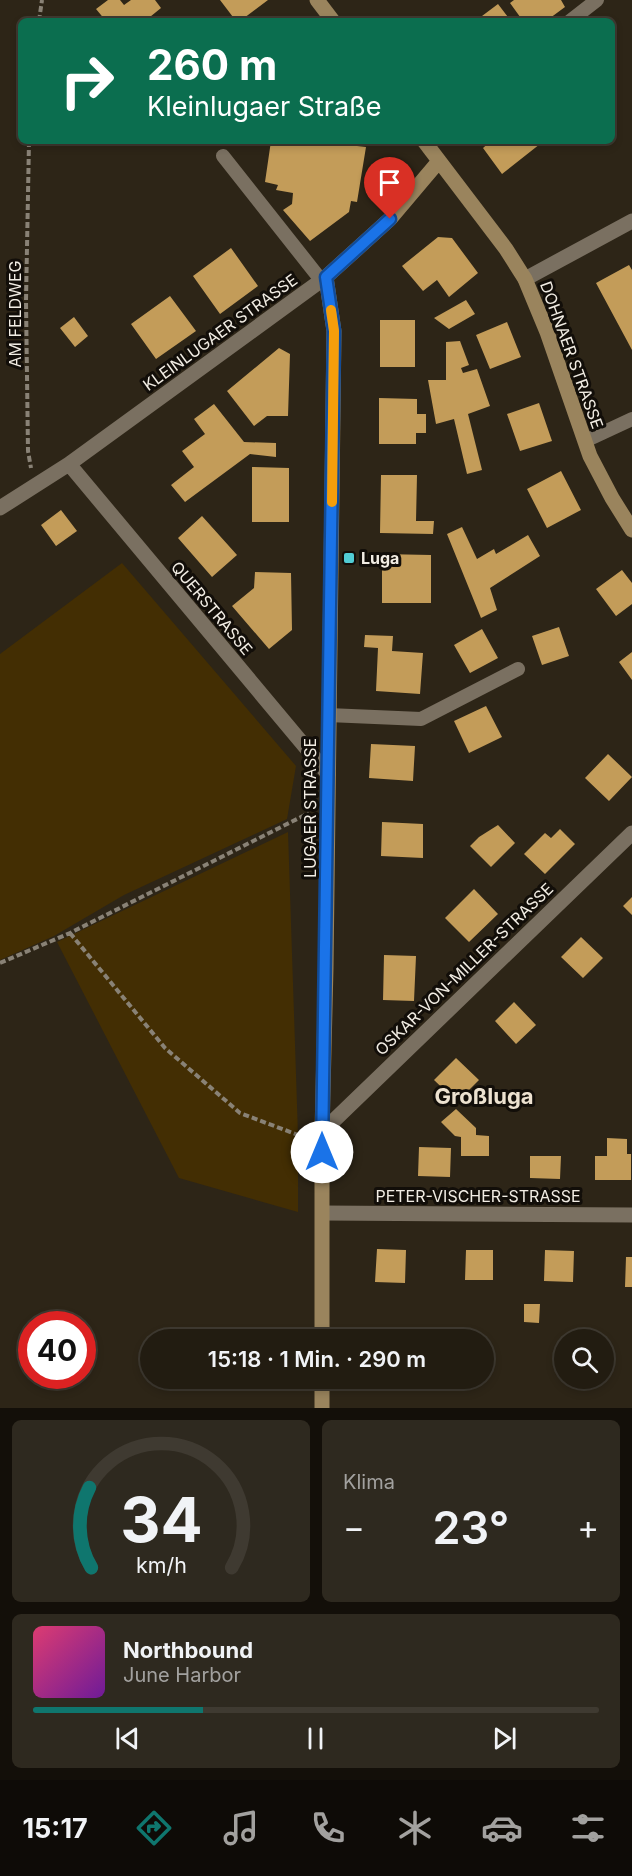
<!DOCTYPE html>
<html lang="de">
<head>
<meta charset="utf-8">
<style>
  body { margin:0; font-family:Inter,sans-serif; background:#2e291f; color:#f1f3f6; height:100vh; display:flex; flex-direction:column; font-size:22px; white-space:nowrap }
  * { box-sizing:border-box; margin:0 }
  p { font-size:20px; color:#a2a19f }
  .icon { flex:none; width:33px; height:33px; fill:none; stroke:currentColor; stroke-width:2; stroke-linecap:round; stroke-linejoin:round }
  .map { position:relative; height:1408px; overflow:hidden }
  .details { display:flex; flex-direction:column; gap:12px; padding:12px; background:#130f09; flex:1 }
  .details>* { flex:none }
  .top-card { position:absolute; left:18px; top:18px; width:597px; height:126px; border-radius:9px; box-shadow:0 3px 9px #0003,0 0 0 2px #3f3a31; background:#0b6e4f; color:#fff; overflow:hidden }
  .fabs { position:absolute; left:554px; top:1329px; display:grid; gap:12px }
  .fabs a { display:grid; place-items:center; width:60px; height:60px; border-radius:50%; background:#221c11; box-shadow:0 3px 9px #0003,0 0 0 2px #3f3a31; font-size:30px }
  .speed { position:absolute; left:18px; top:1311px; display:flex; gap:12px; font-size:30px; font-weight:700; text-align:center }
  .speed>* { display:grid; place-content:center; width:78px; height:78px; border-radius:50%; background:#221c11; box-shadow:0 3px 9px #0003,0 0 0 2px #3f3a31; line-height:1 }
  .speed .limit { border:9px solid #d22; background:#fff; color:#111 }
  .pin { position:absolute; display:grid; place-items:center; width:51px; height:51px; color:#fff; margin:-62px -26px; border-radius:50% 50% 50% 0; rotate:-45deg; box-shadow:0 0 6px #0007 }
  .pin .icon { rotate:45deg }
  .me { position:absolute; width:66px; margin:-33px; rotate:0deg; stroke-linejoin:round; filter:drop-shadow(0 0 4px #0008) }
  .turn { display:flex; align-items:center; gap:21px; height:126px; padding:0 30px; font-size:27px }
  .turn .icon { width:78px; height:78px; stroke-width:2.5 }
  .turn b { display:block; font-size:42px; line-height:51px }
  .big { font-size:45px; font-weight:600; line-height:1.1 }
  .details .tile { flex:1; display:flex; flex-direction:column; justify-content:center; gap:9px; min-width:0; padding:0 21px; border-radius:9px; background:#2e291f }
  .details .dial { align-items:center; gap:0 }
  .dial svg { height:156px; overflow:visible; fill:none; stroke:#3f3a31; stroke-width:7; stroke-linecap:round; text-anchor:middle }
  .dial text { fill:#f1f3f6; stroke:none }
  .song { display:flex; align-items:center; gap:18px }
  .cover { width:72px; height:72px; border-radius:9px; background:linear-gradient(135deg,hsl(340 70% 55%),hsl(280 70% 35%)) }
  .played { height:6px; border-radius:3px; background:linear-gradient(90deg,#0f766e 30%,#3f3a31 30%) }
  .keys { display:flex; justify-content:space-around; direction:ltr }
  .heat { display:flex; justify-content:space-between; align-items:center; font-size:33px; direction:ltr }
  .details .tiles { flex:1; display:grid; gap:12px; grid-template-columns:1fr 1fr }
  .tile:last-child { grid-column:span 2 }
  .trip { position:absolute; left:140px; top:1329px; width:354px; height:60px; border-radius:30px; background:#221c11; box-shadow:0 3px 9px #0003,0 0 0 2px #3f3a31; font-weight:600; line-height:60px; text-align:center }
  .tabs { display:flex; height:96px; justify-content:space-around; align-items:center; background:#0e0b07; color:#a2a19f }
  .tabs .icon { width:42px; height:42px }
  .tabs .selected { color:#0f766e }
  .tabs b { font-size:27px; color:#f1f3f6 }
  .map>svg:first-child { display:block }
</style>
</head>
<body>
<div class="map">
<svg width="632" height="1408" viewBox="0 0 632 1408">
  <rect width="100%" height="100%" fill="#2d2517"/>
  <!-- green -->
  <path fill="#432e03" d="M122,563L296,766L287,819L124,895L54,936L0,960V654Z
    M288,832L298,1135V1212L179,1178L57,942Z"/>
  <!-- building -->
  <path fill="#c39c59" d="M108,0H120L124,5L131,0H155L161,8L145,21H106L96,9Z
    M220,0H268L240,21H236Z
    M514,0H561L565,7L546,21H523L510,3Z
    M498,4L511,21H485L482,16Z
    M271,141H358L357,146L366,147L357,202L351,201L349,212L310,241L283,210L292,204L293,193L276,190L278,185L265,182Z
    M491,141H538L540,144L502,174L483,148Z
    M438,237L452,238L478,273L449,297L437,280L423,291L402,266Z
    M231,248L258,286L220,314L193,276Z
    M629,265L632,270V350L596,283Z
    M170,296L196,331L156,359L131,324Z
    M466,300L475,314L449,329L434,318Z
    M74,317L88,336L75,347L60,328Z
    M380,320H415V367H380Z
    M507,322L521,357L490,369L476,335Z
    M460,341L469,365L461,368L463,373L477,369L490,406L468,414L482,470L467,474L454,419L436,424L428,380H446V342Z
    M279,348L290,354L288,416H267L254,426L227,391Z
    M379,398L417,399V414H426V433H416V444H379Z
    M539,403L552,441L520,451L507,414Z
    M214,404L244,442L276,443V457L250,454L185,502L171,485L194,467L182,451L205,434L194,419Z
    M252,467L289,468V522H252Z
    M561,471L581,510L547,528L527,489Z
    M381,475H417L416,521H434L433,534L380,533Z
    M61,510L77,531L56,546L41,525Z
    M202,516L237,555L212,577L178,538Z
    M462,527L477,559L494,549L496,554L528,535L540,556L490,588L497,610L481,618L447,534Z
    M382,554L431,555V603H382Z
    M622,570L632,583V604L616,616L596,589Z
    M255,572L291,573L292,630L269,649L232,606L254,588Z
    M559,627L569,656L542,665L532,636Z
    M482,629L498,658L470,673L454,645Z
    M365,635L393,636L392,651L423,653L420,694L376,691L378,648L364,647Z
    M632,652V680L619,662Z
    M486,706L502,737L469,753L454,721Z
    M371,744L415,746L413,781L369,778Z
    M608,754L632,777L609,801L585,778Z
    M382,822L423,824V858L381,856Z
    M498,825L515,843L491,867L470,846L479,837Z
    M560,829L575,844L545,874L524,854L545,833L551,838Z
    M474,889L498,914L469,942L445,918Z
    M632,897V915L623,906Z
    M581,937L603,958L583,978L561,957Z
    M384,955L416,956L414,1001L383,1000Z
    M514,1002L536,1025L516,1044L495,1021Z
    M456,1058L479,1080L457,1102L434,1080Z
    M456,1109L476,1128V1135L489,1136V1156H461V1137L455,1136L441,1122Z
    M607,1138L627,1139V1154H631V1180H595V1156H607Z
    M419,1147L451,1148L450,1177L418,1176Z
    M530,1156H561L560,1179L530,1178Z
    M377,1249L406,1250L405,1283L375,1282Z
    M466,1250H493V1280H465Z
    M545,1250L574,1251L573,1282L544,1281Z
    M626,1257H632V1287H625Z
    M524,1304H540L539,1323L524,1322Z
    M374,1378H414V1386L374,1385Z"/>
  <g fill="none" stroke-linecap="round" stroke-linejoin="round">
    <!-- path -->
    <path stroke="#898276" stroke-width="4" stroke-dasharray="6 3" stroke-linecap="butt" d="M39,21L42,0
      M29,141L26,301L28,451L31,468
      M70,933L165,1048L240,1113L298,1135H304
      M0,963L70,933L309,813"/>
    <!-- lane -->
    <path stroke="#7a7061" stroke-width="14" d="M570,21L597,0
      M223,156L321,280
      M585,441L632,419
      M328,715L421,719L518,669"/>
    <!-- street -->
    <path stroke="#7a7061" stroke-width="15" d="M525,279L632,221
      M69,464L328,774
      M0,508L69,464L326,277
      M322,1132L632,833
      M323,1213L632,1215"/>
    <!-- secondary -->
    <path stroke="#9a845d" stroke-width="15" d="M317,0L333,21
      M424,141L506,249L525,279L547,332L590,456L612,498L632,530
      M322,1340V1132L326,967L334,331L326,277L390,219L439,161
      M322,1408V1378"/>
  </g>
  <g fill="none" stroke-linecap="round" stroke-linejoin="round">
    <!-- route casing -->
    <g stroke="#114b97" stroke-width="15">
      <path id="route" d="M322,1152L334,331L326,277L390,219"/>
    </g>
    <!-- route -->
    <use href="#route" stroke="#1a73e8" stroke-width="10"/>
    <!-- slow -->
    <path stroke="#f59e0b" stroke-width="10" d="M331,310L334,331L332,502"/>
  </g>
  <!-- markers -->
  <rect fill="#51ccd4" stroke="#120e09" stroke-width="2" x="343" y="552" width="12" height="12" rx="3"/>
  <g text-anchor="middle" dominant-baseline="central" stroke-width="6" stroke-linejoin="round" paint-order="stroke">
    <!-- street labels -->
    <g font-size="16" fill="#f2ede4" stroke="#120e09">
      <text transform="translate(15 314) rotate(-90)">AM FELDWEG</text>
      <text transform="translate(220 332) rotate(-36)">KLEINLUGAER STRASSE</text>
      <text transform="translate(572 355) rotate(70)">DOHNAER STRASSE</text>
      <text transform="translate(212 608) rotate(50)">QUERSTRASSE</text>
      <text transform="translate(310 808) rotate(-90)">LUGAER STRASSE</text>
      <text transform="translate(464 969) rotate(-44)">OSKAR-VON-MILLER-STRASSE</text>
      <text x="478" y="1196">PETER-VISCHER-STRASSE</text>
    </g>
    <!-- poi labels -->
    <g font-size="16" font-weight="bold" fill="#f2ede4" stroke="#120e09" text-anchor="start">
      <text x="361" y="558">Luga</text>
    </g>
    <!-- district labels -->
    <g font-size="22" font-weight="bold" fill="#ede2d0" stroke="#120e09">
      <text x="484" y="1096">Großluga</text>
    </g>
  </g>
</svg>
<div class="fabs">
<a><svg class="icon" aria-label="search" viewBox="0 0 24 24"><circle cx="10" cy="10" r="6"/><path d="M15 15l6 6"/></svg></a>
</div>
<div class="speed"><div class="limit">40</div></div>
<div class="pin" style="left:390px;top:219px;background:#d93025"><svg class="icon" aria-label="arrive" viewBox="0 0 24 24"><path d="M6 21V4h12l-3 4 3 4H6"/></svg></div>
<svg class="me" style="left:322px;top:1152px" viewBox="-20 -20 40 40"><circle r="19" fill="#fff"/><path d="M0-13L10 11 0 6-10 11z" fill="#1a73e8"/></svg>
<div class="trip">15:18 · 1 Min. · 290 m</div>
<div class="top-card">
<div class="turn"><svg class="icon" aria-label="right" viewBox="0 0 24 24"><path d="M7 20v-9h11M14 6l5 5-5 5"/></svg><div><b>260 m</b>Kleinlugaer Straße</div></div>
</div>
</div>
<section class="details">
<div class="tiles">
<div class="tile dial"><svg viewBox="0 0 100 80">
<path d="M14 69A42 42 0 1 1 86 69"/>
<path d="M14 69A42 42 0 0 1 13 28" stroke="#0f766e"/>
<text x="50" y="56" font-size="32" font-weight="700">34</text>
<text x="50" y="72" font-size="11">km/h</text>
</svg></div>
<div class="tile"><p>Klima</p>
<div class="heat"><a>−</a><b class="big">23°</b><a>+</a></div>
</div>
<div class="tile">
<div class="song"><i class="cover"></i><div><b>Northbound</b><p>June Harbor</p></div></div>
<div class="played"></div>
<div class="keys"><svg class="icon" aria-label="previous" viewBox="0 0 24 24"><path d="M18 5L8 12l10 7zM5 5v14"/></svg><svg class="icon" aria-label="pause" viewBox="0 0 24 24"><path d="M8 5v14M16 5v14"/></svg><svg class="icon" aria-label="next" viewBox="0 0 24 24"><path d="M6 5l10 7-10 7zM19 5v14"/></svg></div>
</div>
</div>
</section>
<nav class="tabs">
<b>15:17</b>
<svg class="icon selected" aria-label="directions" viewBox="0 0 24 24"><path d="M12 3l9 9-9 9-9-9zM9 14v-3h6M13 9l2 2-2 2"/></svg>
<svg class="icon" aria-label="music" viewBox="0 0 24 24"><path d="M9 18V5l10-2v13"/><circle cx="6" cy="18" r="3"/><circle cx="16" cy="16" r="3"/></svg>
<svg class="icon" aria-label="phone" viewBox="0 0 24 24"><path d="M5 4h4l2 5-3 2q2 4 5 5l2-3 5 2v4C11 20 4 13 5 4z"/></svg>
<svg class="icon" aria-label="climate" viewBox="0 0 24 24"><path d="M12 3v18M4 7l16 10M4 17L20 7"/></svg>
<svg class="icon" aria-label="car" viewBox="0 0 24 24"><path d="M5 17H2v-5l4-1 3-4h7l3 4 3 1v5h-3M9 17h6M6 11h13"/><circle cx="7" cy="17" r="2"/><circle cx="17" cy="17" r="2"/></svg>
<svg class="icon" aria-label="filters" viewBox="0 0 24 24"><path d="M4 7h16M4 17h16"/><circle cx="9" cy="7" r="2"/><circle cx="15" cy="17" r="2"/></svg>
</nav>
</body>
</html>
